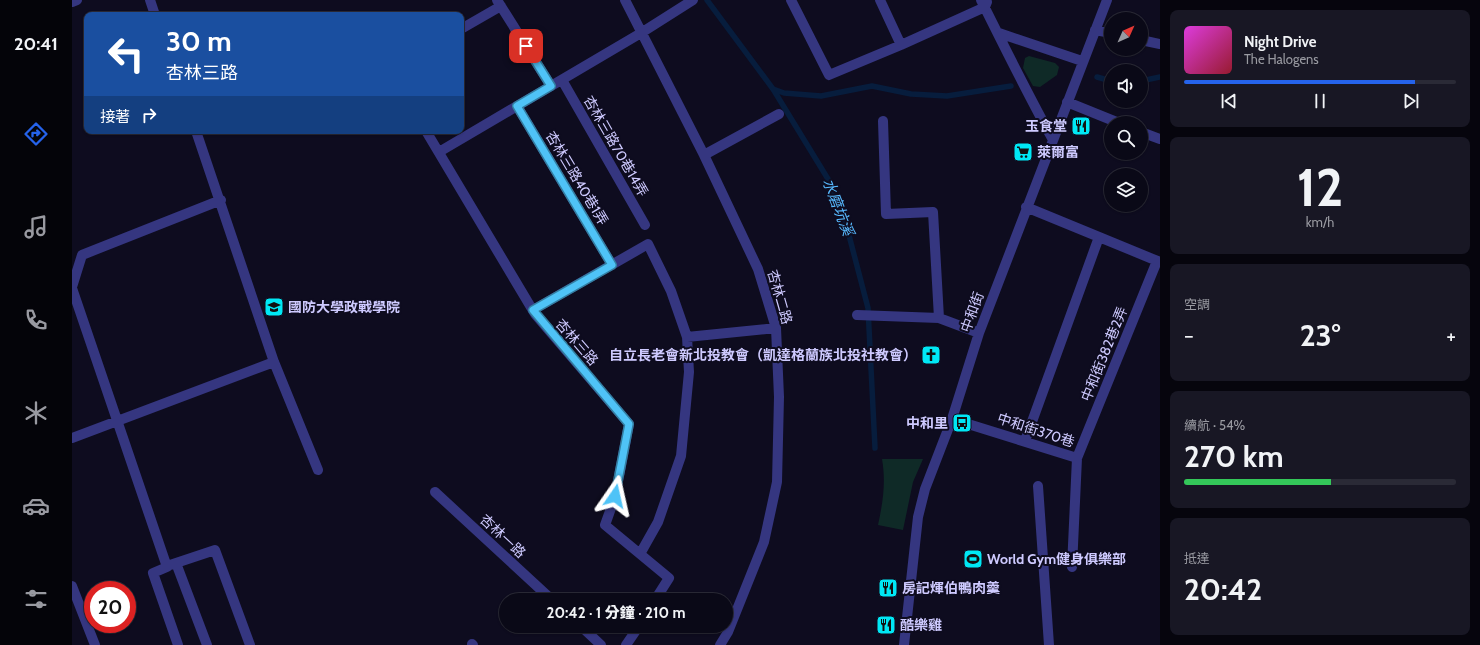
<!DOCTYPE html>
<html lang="zh-TW">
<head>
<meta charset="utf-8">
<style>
  body { margin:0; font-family:Cabin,"Noto Sans TC",sans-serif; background:#181724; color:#f1f3f6; height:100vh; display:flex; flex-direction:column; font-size:15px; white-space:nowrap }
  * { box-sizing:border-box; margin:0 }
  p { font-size:13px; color:#999aa1 }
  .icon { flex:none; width:22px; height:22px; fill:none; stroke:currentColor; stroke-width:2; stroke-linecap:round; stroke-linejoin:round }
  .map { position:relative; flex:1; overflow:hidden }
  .drawer { display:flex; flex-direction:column; gap:10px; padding:10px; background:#06050d; width:320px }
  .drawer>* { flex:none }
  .guide { position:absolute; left:12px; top:12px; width:380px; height:122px; border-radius:8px; box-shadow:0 1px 3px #0004,0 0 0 1px #2a2a36; background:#1a4fa0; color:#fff; overflow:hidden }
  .needle { width:26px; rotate:45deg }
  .buttons { position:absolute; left:1032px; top:12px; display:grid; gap:8px }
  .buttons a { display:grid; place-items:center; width:44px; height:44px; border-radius:50%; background:#0a0917; box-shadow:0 1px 3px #0004,0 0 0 1px #2a2a36; font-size:20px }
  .speed { position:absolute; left:12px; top:581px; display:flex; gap:8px; font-size:20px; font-weight:700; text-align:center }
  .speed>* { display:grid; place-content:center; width:52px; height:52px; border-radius:50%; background:#0a0917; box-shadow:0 1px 3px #0004,0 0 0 1px #2a2a36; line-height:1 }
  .speed .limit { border:6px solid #d22; background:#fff; color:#111 }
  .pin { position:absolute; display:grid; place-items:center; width:34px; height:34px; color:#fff; margin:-17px; border-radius:8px; box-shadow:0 2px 6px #0006 }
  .me { position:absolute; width:44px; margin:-22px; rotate:11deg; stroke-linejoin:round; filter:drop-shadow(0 0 3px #0008) }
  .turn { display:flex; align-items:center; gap:14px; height:84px; padding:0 16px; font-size:18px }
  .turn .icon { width:52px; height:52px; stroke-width:2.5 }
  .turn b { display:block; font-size:28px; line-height:34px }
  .then { display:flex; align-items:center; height:38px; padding:0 16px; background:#0003; gap:8px; font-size:15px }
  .big { font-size:30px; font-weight:800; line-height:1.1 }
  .drawer .widget { flex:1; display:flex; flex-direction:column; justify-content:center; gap:6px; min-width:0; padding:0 14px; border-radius:8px; background:#181724 }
  .drawer .dial { align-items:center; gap:0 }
  .dial b { font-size:52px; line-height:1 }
  .song { display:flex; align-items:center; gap:12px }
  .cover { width:48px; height:48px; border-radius:6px; background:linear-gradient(135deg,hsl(300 70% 55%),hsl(350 70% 35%)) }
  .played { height:4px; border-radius:2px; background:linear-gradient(90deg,#2563eb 85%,#2a2a36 85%) }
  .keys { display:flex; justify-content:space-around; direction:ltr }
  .heat { display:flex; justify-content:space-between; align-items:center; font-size:22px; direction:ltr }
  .charge { height:6px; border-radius:3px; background:linear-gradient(90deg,#34c759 54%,#2a2a36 0) }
  .trip { position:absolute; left:427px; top:593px; width:234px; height:40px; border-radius:20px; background:#0a0917; box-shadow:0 1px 3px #0004,0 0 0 1px #2a2a36; font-weight:800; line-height:40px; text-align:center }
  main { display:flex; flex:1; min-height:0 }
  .tabs { display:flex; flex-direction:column; width:72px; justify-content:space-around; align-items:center; background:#040409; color:#999aa1 }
  .tabs .icon { width:28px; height:28px }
  .tabs .current { color:#2563eb }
  .tabs b { font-size:18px; color:#f1f3f6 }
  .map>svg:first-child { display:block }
</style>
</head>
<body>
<main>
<nav class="tabs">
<b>20:41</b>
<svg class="icon current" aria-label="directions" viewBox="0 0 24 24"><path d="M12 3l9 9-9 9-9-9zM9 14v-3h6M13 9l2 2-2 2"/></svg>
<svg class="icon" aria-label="music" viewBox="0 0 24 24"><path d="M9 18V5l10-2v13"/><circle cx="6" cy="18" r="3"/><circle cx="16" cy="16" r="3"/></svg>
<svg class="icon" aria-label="phone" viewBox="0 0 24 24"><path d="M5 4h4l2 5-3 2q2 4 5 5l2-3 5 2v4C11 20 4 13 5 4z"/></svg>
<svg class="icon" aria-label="climate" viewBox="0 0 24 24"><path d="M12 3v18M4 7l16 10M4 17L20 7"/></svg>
<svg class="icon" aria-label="car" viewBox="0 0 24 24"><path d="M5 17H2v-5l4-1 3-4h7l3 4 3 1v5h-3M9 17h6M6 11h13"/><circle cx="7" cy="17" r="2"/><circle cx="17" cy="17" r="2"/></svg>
<svg class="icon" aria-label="filters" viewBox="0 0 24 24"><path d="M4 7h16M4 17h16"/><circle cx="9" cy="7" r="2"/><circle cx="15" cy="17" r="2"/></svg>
</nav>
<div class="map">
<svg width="1088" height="645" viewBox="0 0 1088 645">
  <rect width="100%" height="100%" fill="#0e0c1f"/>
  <!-- green -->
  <path fill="#0f2a27" d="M957,56L983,63L987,67L985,75L968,87L961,86L951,68L953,58Z
    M810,459H851L841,482L831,530L806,525C811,502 814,482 810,459Z"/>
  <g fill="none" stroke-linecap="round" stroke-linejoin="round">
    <!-- stream -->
    <path stroke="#071d3d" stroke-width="5.5" d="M635,0L701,89L756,179L773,220L796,308L803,448
      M1025,77L1039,81
      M1069,81L1088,77
      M701,89L712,93L749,96L800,86L839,94L875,96L939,86"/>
    <!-- minor -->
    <path stroke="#353680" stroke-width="10" d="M78,0L83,15
      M425,0L479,86
      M553,0L632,155L686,269L704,328L707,397L705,482L692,542L656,632L648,645
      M719,0L757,75L829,45
      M808,0L829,45L913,7L915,2
      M909,0C932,46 955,93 980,138
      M0,2L5,0
      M389,29L429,6
      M1023,30L1039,33
      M927,33L1010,61
      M1069,40L1088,44
      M490,80L573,225
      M995,102L1047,123
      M445,106L540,265
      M811,121L814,214L861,212L867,318
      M124,131L202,362L246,470
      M354,131L463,314L557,424L543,497L533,525L597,578L583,600
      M1069,132L1088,139
      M367,152L569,33L621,0
      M632,155L707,114
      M954,207L1088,262
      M0,287L10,255L149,200
      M0,288L95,567L81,573L106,645
      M461,310L576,244L599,291L615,337L617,372L609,456L586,522L568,554
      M785,315L867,318L907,333
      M615,337L704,328
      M880,419L1005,458L1000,567
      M0,438L202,362
      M953,441L1027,237
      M1005,458L1085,261
      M966,486L977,645
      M363,492L480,600
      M104,563L143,550L178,645
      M98,565L104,563L135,645
      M0,586L23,645
      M509,626L529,645
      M400,644L401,645
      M554,645L567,626
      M832,645L846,517L853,489L880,419L907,333L1035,0"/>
  </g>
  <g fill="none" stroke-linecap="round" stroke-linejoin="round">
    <!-- route casing -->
    <g stroke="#337fa1" stroke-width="10">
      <path id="route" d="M454,46L479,86L445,106L540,265L461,310L557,424L543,496"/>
    </g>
    <!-- route -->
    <use href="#route" stroke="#4fc3f7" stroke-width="7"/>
  </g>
  <!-- icons -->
  <defs>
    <g id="restaurant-square" transform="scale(1)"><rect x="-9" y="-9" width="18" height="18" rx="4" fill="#00e8f5" stroke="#0e0c1f"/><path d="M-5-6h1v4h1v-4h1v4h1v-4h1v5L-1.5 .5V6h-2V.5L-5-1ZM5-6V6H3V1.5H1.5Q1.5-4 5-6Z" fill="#111"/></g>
    <g id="supermarket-square" transform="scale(1)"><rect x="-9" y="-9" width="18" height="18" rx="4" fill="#00e8f5" stroke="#0e0c1f"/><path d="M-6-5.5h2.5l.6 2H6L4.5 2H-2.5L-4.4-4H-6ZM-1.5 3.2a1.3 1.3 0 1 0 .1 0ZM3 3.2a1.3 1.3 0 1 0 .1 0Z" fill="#111"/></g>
    <g id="university-square" transform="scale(1)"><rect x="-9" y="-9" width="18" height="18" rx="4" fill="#00e8f5" stroke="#0e0c1f"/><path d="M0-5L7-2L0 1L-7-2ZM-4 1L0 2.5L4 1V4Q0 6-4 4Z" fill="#111"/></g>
    <g id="church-square" transform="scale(1)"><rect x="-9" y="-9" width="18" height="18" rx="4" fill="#00e8f5" stroke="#0e0c1f"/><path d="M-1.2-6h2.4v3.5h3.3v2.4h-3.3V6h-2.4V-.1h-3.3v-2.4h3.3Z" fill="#111"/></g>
    <g id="bus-square" transform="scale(1)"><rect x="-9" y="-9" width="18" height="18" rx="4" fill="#00e8f5" stroke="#0e0c1f"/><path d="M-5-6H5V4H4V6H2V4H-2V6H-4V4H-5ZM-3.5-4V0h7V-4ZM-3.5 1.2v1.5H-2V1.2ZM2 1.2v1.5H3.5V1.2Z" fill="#111"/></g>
    <g id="stadium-square" transform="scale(1)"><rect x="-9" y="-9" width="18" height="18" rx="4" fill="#00e8f5" stroke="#0e0c1f"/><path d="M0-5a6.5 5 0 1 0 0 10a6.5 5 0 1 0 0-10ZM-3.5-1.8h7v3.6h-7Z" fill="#111"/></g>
  </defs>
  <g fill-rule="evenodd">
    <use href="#restaurant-square" x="1009" y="126"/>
    <use href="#supermarket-square" x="951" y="152"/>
    <use href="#university-square" x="202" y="307"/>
    <use href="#church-square" x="859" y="355"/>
    <use href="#bus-square" x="890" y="423"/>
    <use href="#stadium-square" x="901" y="559"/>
    <use href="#restaurant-square" x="816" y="588"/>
    <use href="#restaurant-square" x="814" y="625"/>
  </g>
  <g text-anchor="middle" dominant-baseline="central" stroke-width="4" stroke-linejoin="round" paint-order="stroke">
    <!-- poi labels -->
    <g font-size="14" font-weight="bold" fill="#cecaff" stroke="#0e0c1f" text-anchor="start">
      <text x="995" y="126" text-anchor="end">玉食堂</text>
      <text x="965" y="152">萊爾富</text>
      <text x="216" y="307">國防大學政戰學院</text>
      <text x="845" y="355" text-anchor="end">自立長老會新北投教會（凱達格蘭族北投社教會）</text>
      <text x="876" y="423" text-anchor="end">中和里</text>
      <text x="915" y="559">World Gym健身俱樂部</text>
      <text x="830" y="588">房記煇伯鴨肉羹</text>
      <text x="828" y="625">酷樂雞</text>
    </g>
    <!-- street labels -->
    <g font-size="14" fill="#cecaff" stroke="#0e0c1f">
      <text transform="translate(544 146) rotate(60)">杏林三路70巷14弄</text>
      <text transform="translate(505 178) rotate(59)">杏林三路40巷1弄</text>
      <text transform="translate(708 297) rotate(74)">杏林二路</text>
      <text transform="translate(900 312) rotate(-70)">中和街</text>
      <text transform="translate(505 342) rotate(49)">杏林三路</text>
      <text transform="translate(1032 354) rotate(-68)">中和街382巷2弄</text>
      <text transform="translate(964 430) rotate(18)">中和街370巷</text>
      <text transform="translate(431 536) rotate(43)">杏林一路</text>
    </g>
    <!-- water labels -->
    <g font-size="15" font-style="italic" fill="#58baff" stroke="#0e0c1f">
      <text transform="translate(766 207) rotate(69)">水磨坑溪</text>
    </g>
  </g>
</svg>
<div class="buttons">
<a><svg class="needle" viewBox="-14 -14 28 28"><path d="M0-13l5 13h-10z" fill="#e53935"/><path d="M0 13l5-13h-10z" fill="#999aa1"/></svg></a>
<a><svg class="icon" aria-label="sound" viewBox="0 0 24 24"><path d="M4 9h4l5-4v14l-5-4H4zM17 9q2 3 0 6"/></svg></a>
<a><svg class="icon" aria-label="search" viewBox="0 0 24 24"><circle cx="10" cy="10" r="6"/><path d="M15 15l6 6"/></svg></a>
<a><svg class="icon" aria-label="layers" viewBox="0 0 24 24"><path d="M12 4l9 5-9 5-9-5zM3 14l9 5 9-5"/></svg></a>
</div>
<div class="speed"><div class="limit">20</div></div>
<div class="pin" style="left:454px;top:46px;background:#d93025"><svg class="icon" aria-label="arrive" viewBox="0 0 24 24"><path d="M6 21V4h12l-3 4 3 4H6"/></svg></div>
<svg class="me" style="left:543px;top:496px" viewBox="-20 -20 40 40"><path d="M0-17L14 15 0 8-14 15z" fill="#4fc3f7" stroke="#fff" stroke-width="4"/></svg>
<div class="trip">20:42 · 1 分鐘 · 210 m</div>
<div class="guide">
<div class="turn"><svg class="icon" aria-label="left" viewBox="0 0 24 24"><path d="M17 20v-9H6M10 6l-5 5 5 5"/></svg><div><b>30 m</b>杏林三路</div></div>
<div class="then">接著<svg class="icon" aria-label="right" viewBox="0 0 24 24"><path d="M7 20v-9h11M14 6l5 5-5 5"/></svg></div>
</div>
</div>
<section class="drawer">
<div class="widget">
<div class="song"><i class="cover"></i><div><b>Night Drive</b><p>The Halogens</p></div></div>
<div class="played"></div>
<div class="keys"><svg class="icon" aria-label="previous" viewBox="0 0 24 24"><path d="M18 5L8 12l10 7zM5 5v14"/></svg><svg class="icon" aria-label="pause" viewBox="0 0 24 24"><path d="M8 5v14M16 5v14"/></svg><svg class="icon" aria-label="next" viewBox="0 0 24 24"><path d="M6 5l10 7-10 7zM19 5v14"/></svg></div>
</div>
<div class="widget dial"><b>12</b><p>km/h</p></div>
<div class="widget"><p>空調</p>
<div class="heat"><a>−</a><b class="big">23°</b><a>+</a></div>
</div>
<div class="widget"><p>續航 · 54%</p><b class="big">270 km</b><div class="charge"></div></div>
<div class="widget"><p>抵達</p><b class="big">20:42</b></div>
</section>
</main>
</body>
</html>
